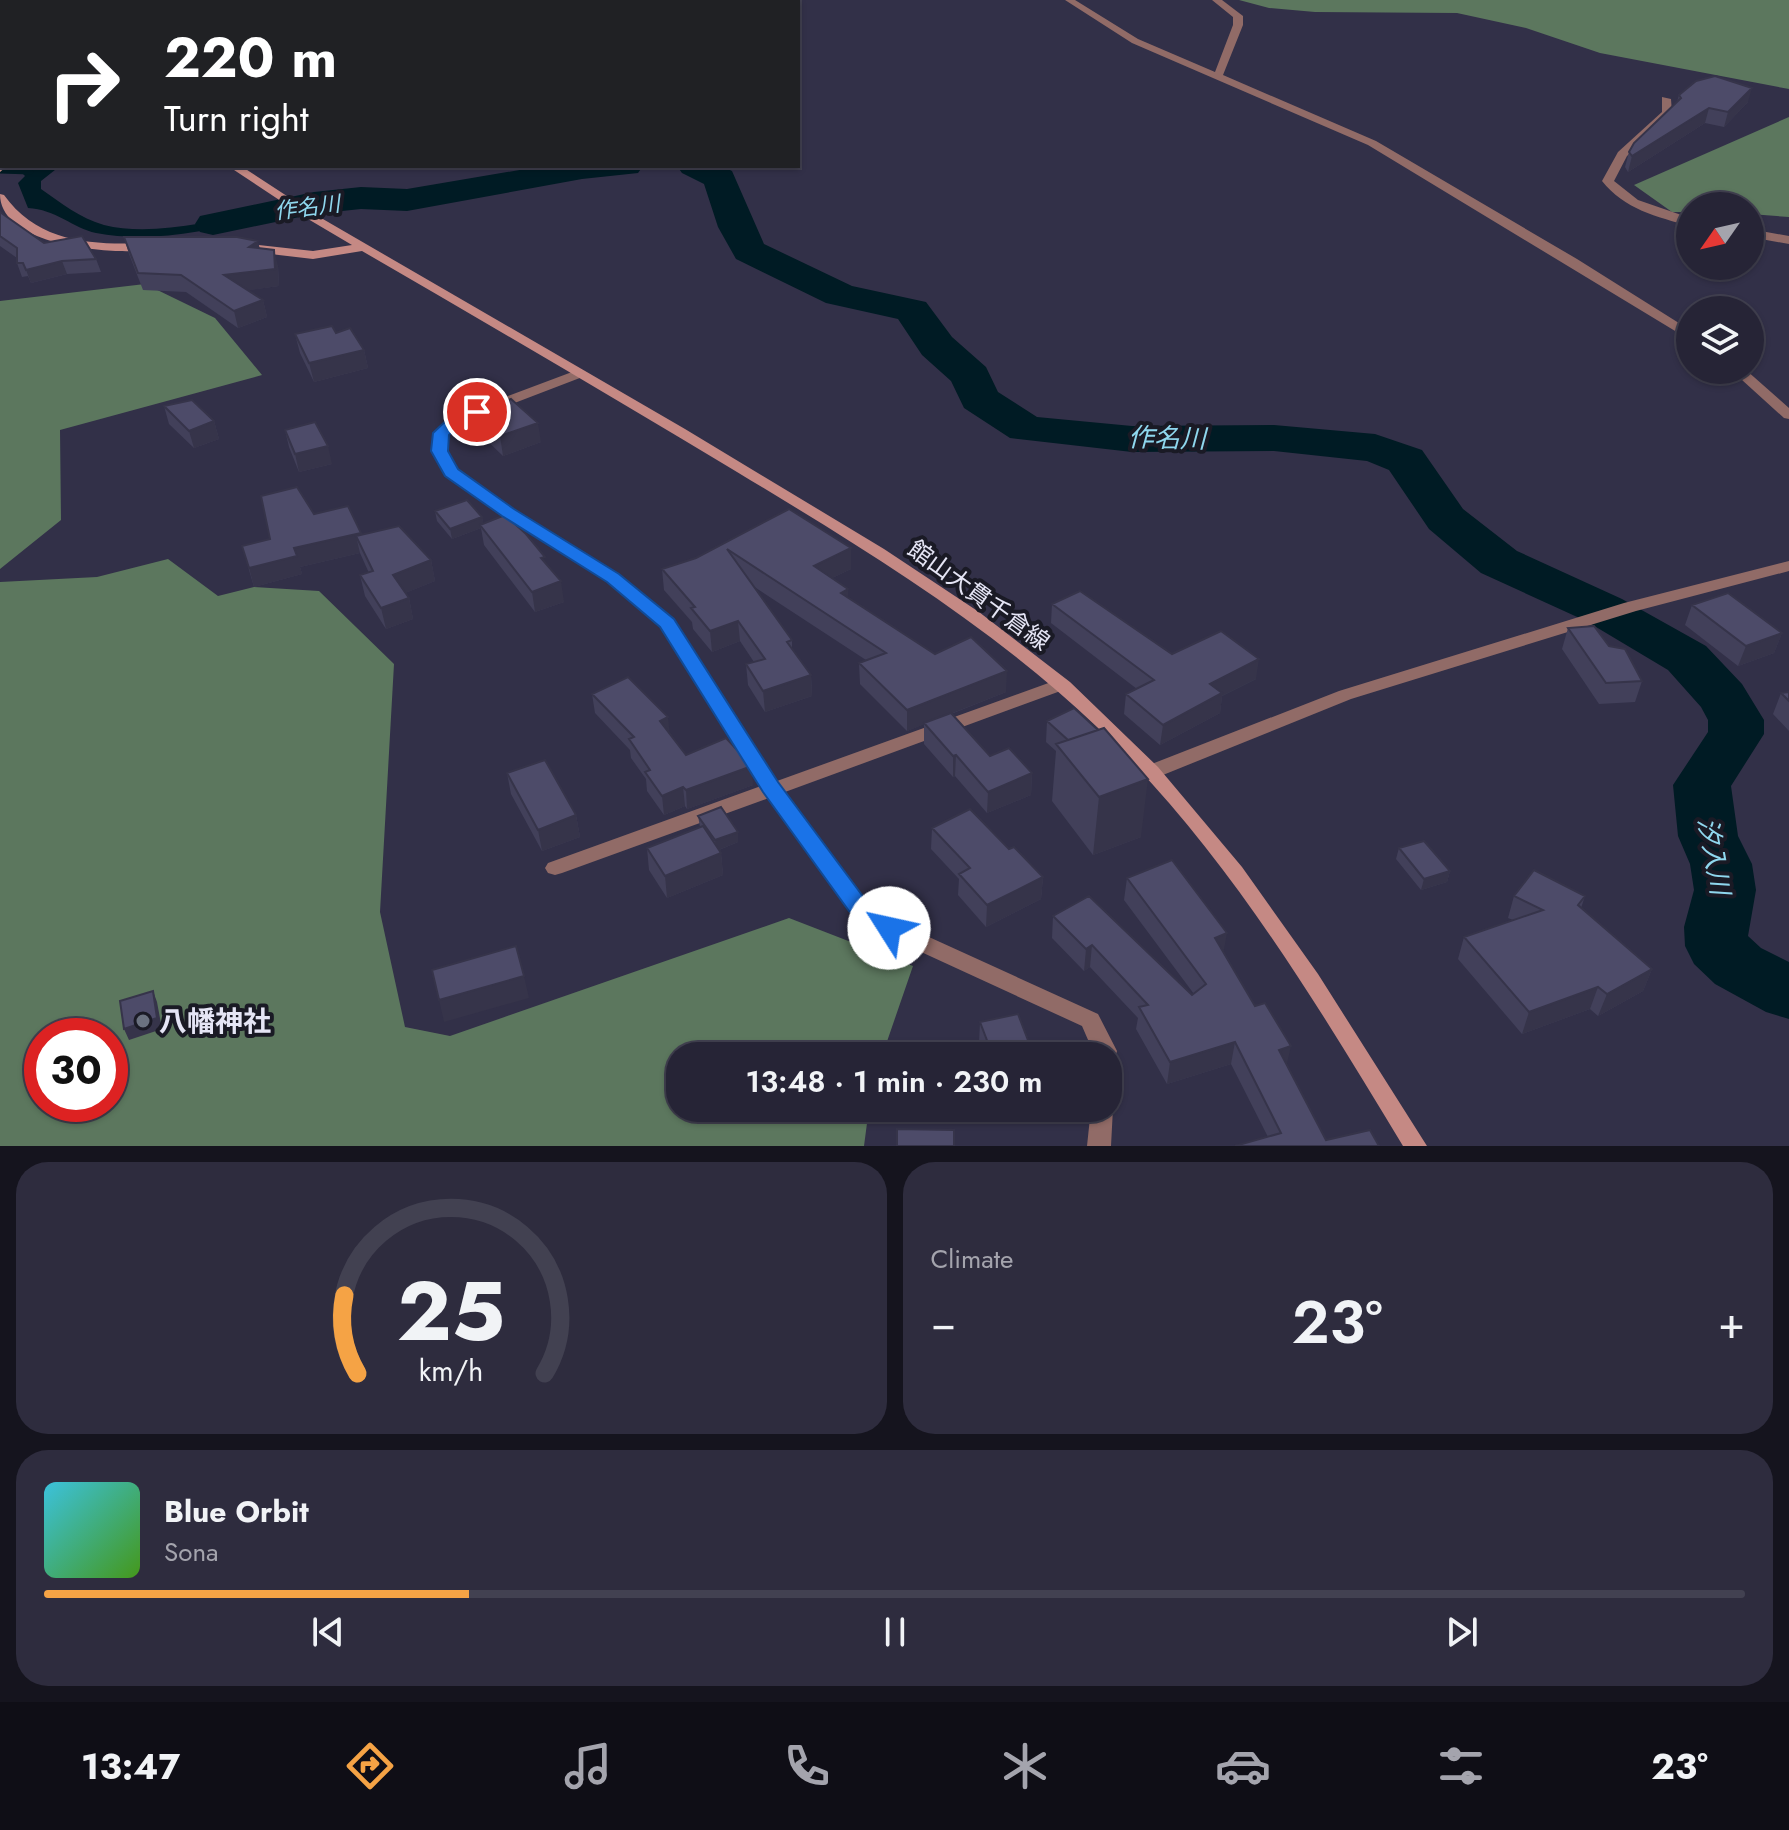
<!DOCTYPE html>
<html lang="en">
<head>
<meta charset="utf-8">
<style>
  body { margin:0; font-family:Jost,"Noto Sans JP",sans-serif; background:#2e2c3e; color:#f1f3f6; height:100vh; display:flex; flex-direction:column; font-size:30px; white-space:nowrap }
  * { box-sizing:border-box; margin:0 }
  p { font-size:26px; color:#a4a4ad }
  .icon { flex:none; width:44px; height:44px; fill:none; stroke:currentColor; stroke-width:2; stroke-linecap:round; stroke-linejoin:round }
  .map { position:relative; height:1146px; overflow:hidden }
  .details { display:flex; flex-direction:column; gap:16px; padding:16px; background:#15141e; flex:1 }
  .details>* { flex:none }
  .hud { position:absolute; left:0px; top:0px; width:800px; height:168px; box-shadow:0 2px 6px #0004,0 0 0 2px #424151; background:#202124; color:#fff; overflow:hidden }
  .needle { width:52px; rotate:236deg }
  .fabs { position:absolute; left:1676px; top:192px; display:grid; gap:16px }
  .fabs a { display:grid; place-items:center; width:88px; height:88px; border-radius:50%; background:#262436; box-shadow:0 2px 6px #0004,0 0 0 2px #424151; font-size:40px }
  .speed { position:absolute; left:24px; top:1018px; display:flex; gap:16px; font-size:40px; font-weight:700; text-align:center }
  .speed>* { display:grid; place-content:center; width:104px; height:104px; border-radius:50%; background:#262436; box-shadow:0 2px 6px #0004,0 0 0 2px #424151; line-height:1 }
  .speed .limit { border:12px solid #d22; background:#fff; color:#111 }
  .pin { position:absolute; display:grid; place-items:center; width:68px; height:68px; color:#fff; margin:-34px; border:4px solid #fff; border-radius:50%; box-shadow:0 2px 8px #0007 }
  .me { position:absolute; width:88px; margin:-44px; rotate:305deg; stroke-linejoin:round; filter:drop-shadow(0 0 6px #0008) }
  .turn { display:flex; align-items:center; gap:28px; height:168px; padding:0 32px; font-size:36px }
  .turn .icon { width:104px; height:104px; stroke-width:2.5 }
  .turn b { display:block; font-size:56px; line-height:68px }
  .big { font-size:60px; font-weight:600; line-height:1.1 }
  .details .card { flex:1; display:flex; flex-direction:column; justify-content:center; gap:12px; min-width:0; padding:0 28px; border-radius:32px; background:#2e2c3e }
  .details .dial { align-items:center; gap:0 }
  .dial svg { height:208px; overflow:visible; fill:none; stroke:#424151; stroke-width:7; stroke-linecap:round; text-anchor:middle }
  .dial text { fill:#f1f3f6; stroke:none }
  .song { display:flex; align-items:center; gap:24px }
  .cover { width:96px; height:96px; border-radius:12px; background:linear-gradient(135deg,hsl(190 70% 55%),hsl(100 70% 35%)) }
  .played { height:8px; border-radius:4px; background:linear-gradient(90deg,#f5a345 25%,#424151 25%) }
  .keys { display:flex; justify-content:space-around; direction:ltr }
  .heat { display:flex; justify-content:space-between; align-items:center; font-size:44px; direction:ltr }
  .details .tiles { flex:1; display:grid; gap:16px; grid-template-columns:1fr 1fr }
  .card:last-child { grid-column:span 2 }
  .trip { position:absolute; left:666px; top:1042px; width:456px; height:80px; border-radius:32px; background:#262436; box-shadow:0 2px 6px #0004,0 0 0 2px #424151; font-weight:600; line-height:80px; text-align:center }
  .menu { display:flex; height:128px; justify-content:space-around; align-items:center; background:#0f0e16; color:#a4a4ad }
  .menu .icon { width:56px; height:56px }
  .menu .current { color:#f5a345 }
  .menu b { font-size:36px; color:#f1f3f6 }
  .map>svg:first-child { display:block }
</style>
</head>
<body>
<div class="map">
<svg width="1789" height="1146" viewBox="0 0 1789 1146">
  <rect width="100%" height="100%" fill="#323048"/>
  <!-- forest -->
  <path fill="#5c775e" fill-rule="evenodd" d="M1239,0H1789V89L1600,53L1526,28L1457,13L1315,12L1269,8Z
    M1789,117V217L1750,214V206H1690V212H1672L1634,185Z
    M145,284L215,318L262,375L60,430L61,520L0,569V301Z
    M168,559L218,596L254,587L319,591L394,664L380,912L405,1027L450,1036L789,918L913,966L882,1056H680V1108H869L864,1146H0V582L97,577ZM42,1036H110V1104H42Z"/>
  <!-- water -->
  <path fill="#001b24" d="M36,166H60L41,181V189C61,203 80,218 104,225C155,238 226,218 275,208L286,214C225,226 159,245 96,233C73,228 55,209 28,208L18,183L25,176L21,172Z"/>
  <g fill="none" stroke-linecap="round" stroke-linejoin="round">
    <!-- stream -->
    <path stroke="#001b24" stroke-width="5" d="M0,171L31,172"/>
    <!-- river -->
    <path fill="#001b24" fill-rule="evenodd" d="M543,166H643L638,173L582,179L407,211L361,209L314,214L213,235L200,232L195,224L200,216L314,192L361,187L407,189Z
      M677,166H722L732,171L764,244L852,286L926,302L952,337L986,367L998,392L1037,417L1132,426L1274,425L1375,434L1422,450L1463,509L1517,551L1622,599L1706,646L1742,684L1764,720V734L1731,786L1738,836L1752,864L1756,890L1748,936L1761,948L1789,962V1019L1766,1012L1715,984L1694,964L1685,946L1684,927L1694,890L1690,864L1678,836L1673,785L1708,732V720L1701,707L1668,670L1586,621L1481,573L1429,529L1389,470L1367,461L1274,451L1132,452L1010,438L964,408L951,381L922,355L898,319L826,303L736,259L718,227L704,184L682,173Z"/>
    <!-- minor -->
    <path fill="#916b67" fill-rule="evenodd" d="M1065,0H1075L1138,39L1215,72L1233,25V17L1212,0H1222L1243,16V25L1223,75L1376,141L1577,259L1690,330V340L1368,145L1132,43Z
      M0,18H2V24H0Z
      M1662,97L1671,99L1672,113L1627,156L1614,181L1638,200L1690,218V226C1657,217 1624,209 1602,181L1618,152L1662,112Z
      M1750,229L1789,236V244L1750,237Z
      M580,369L587,373L585,376L462,423L448,434L446,451L457,469L513,510L619,575L673,619L777,781L1054,681H1066L1069,685L1066,689L785,792L864,900L896,922L1098,1014L1117,1051L1114,1062L1108,1064V1056H1095L1082,1026L882,934L850,910L769,798L562,873L555,875L548,873L545,868L548,863L761,786L661,626L607,581L503,516L446,475L432,451L434,433L452,417Z
      M1731,370H1746L1789,408V419L1784,418Z
      M1108,1101L1113,1108L1111,1146H1087L1091,1108H1108Z"/>
    <!-- tertiary -->
    <path fill="#916b67" fill-rule="evenodd" d="M1789,561V571L1636,611L1351,699L1158,777H1144L1142,772L1144,767L1339,691L1624,603Z"/>
    <!-- secondary -->
    <path fill="#c58984" fill-rule="evenodd" d="M0,162H2V166H7L0,172Z
      M228,166H241L316,215L685,429L884,549L979,612L1070,682L1158,767L1242,867L1318,974L1427,1146H1403C1314,999 1223,847 1097,727C990,625 863,548 737,472C613,397 488,324 362,251L313,259L236,250V244L240,243L313,251L352,245L308,219Z
      M0,194L4,195C39,244 94,245 149,243L155,247C146,253 130,251 119,251C84,250 0,240 0,194Z"/>
  </g>
  <!-- wall -->
  <path fill="#42405a" d="M1679,95L1748,102L1724,127L1705,123L1628,172L1625,167L1629,152L1677,102Z
    M0,212L44,243L96,259L101,272L67,274L31,283L28,276L22,277L17,263V258L0,246Z
    M124,237L259,248L278,266L279,286L247,290L263,300L267,317L238,328L186,292L143,290L129,254Z
    M336,333L364,350L368,368L314,382L300,353L295,334Z
    M164,406L214,421L219,439L194,448L169,424Z
    M474,412L541,442L503,456L477,431Z
    M285,430L332,464L299,472L289,447Z
    M789,509L851,569L832,578L848,589V598L935,654L1006,692L951,714L990,756L1032,773L1031,795L987,813L955,776L953,777L924,744V724L907,731L860,684L859,663L866,660L753,586L792,640V649L811,675L812,696L765,712L748,685L746,664L754,662L740,641L712,652L693,629L692,622L664,590L662,569L696,558Z
    M435,511L482,517L483,524L546,564L564,602L535,612L484,545L481,528L452,539L437,521Z
    M314,514L361,535L431,560L435,581L405,593L409,598L413,619L386,629L365,596L360,575L369,573L360,553L300,567L302,574L254,587L242,546L270,539Z
    M1052,604L1172,654L1256,679L1222,696L1220,713L1160,745L1124,714L1126,694L1137,689L1051,623Z
    M1692,605L1782,633L1774,653L1738,666L1685,625Z
    M1568,628L1609,646L1642,681L1635,702L1599,704L1562,649Z
    M1789,692V731L1773,714L1781,693Z
    M592,694L669,733L686,755L753,785L687,809L685,806L664,815L647,791L646,779L631,758L630,750L595,713Z
    M1074,708L1141,837L1093,855L1052,801L1056,751L1046,742L1047,721Z
    M507,773L576,815L580,837L542,851L511,794Z
    M698,816L738,842L719,850L721,853L723,875L667,898L649,870L647,848L700,827Z
    M932,828L1009,849L1043,877L1041,899L986,927L958,895L959,879L931,849Z
    M1399,848L1450,871L1447,882L1421,890L1396,859Z
    M1127,878L1223,952L1287,1065L1326,1140L1379,1146L1268,1137L1231,1064L1167,1084L1136,1029L1138,1018L1090,967L1084,971L1052,938L1053,916L1192,995L1194,994L1124,900Z
    M1514,896H1585L1581,908L1652,969L1643,991L1598,1016L1590,1009L1522,1034L1458,959L1464,937L1513,920L1508,918Z
    M980,1022L1034,1056H984L979,1044Z"/>
  <!-- shaded-wall -->
  <path fill="#36344a" d="M1752,88L1748,102L1724,127L1728,112Z
    M1709,108L1705,123L1628,172L1632,156Z
    M2,123V148L0,141V126Z
    M258,241L262,258L249,247Z
    M274,250L278,266L279,286L229,293L224,275Z
    M62,261L67,274L31,283L26,270Z
    M263,300L267,317L238,328L234,311Z
    M364,350L368,368L314,382L309,363Z
    M214,421L219,439L194,448L189,431Z
    M538,423L541,442L503,456L500,436Z
    M328,446L332,464L299,472L295,454Z
    M482,517L484,527L480,525L481,528L452,539L450,529Z
    M361,533L365,551L356,536L360,553L300,567L302,574L254,587L249,568L294,548Z
    M851,548V569L815,586L814,566Z
    M431,560L435,581L398,596L393,575Z
    M561,581L564,602L535,612L532,592Z
    M848,589V609L841,593Z
    M409,598L413,619L386,629L381,608Z
    M738,621L740,641L712,652L710,631Z
    M1782,633L1774,653L1738,666L1746,646Z
    M1259,659L1256,679L1222,696L1220,713L1160,745L1163,725L1210,684Z
    M1007,671L1006,692L907,731V710Z
    M811,675L812,696L765,712L763,691Z
    M668,717L670,736L660,721Z
    M956,755L955,776L953,777V756Z
    M752,766L753,785L687,809L686,790Z
    M1032,773L1031,795L987,813L988,792Z
    M1148,779L1141,837L1093,855L1099,797Z
    M683,787L685,806L664,815L662,796Z
    M576,815L580,837L542,851L538,830Z
    M738,832V842L716,851L715,840Z
    M721,853L723,875L667,898L665,876Z
    M1450,871L1447,882L1421,890L1424,879Z
    M1043,877L1041,899L986,927L987,905Z
    M1227,933L1223,955L1215,938Z
    M1092,945L1090,967L1084,971L1086,949Z
    M1652,969L1643,991L1598,1016L1607,994Z
    M524,976L529,998L444,1022L439,1000Z
    M1598,987L1590,1009L1522,1034L1529,1012Z
    M153,991L157,1002L162,1029L129,1040L124,1029Z
    M1235,1042L1231,1064L1167,1084L1170,1062Z
    M1291,1046L1286,1068L1279,1050Z"/>
  <!-- building -->
  <path fill="#4d4b69" stroke="#36344a" stroke-width="2" d="M1715,76L1752,88L1728,112L1709,108L1632,156L1629,152L1634,143L1681,98L1679,95L1696,81Z
    M0,97H2V123L0,126Z
    M0,212L44,243L82,236L96,259L62,261L26,270L23,263H17V248L0,236Z
    M124,237H237L258,241L249,247L274,250L275,269L224,275L263,300L234,311L181,275L138,273Z
    M332,326L336,333L350,328L364,350L309,363L295,334Z
    M511,399L538,423L500,436L474,412Z
    M192,400L214,421L189,431L164,406Z
    M315,422L328,446L295,454L285,430Z
    M297,487L314,514L348,506L361,533L294,548L297,556L249,568L242,546L270,539L261,496Z
    M467,500L482,517L450,529L435,511Z
    M789,509L851,548L814,566L848,589L841,593L935,654L971,637L1007,671L907,710L859,663L886,653L727,549L792,640L787,642L811,675L763,691L746,664L765,659L738,621L710,631L691,608L695,607L662,569L696,558Z
    M505,515L526,534L545,557L541,558L561,581L532,592L480,525Z
    M399,526L431,560L393,575L409,598L381,608L360,575L373,571L356,536Z
    M1080,591L1172,654L1221,631L1259,659L1210,684L1222,693L1163,725L1126,694L1154,680L1052,604Z
    M1728,593L1782,633L1746,646L1692,605Z
    M1594,626L1609,646L1625,649L1642,681L1606,683L1568,628Z
    M628,677L668,717L660,721L686,755L726,738L752,766L686,790L683,787L662,796L645,772L650,770L629,739L634,737L592,694Z
    M1789,692V701L1781,693Z
    M1074,708L1098,730L1068,740L1047,721Z
    M951,713L990,756L1009,748L1032,773L988,792L956,755L953,756L924,723Z
    M1104,728L1148,779L1099,797L1056,744Z
    M545,760L576,815L538,830L507,773Z
    M721,807L738,832L715,840L698,816Z
    M970,809L1009,849L1014,847L1043,877L987,905L959,874L970,868L932,828Z
    M703,826L721,853L665,876L647,848Z
    M1424,841L1450,871L1424,879L1399,848Z
    M1172,860L1227,933L1215,938L1255,1006L1265,1003L1291,1046L1279,1050L1326,1140L1370,1130L1379,1146H1235L1281,1133L1235,1042L1170,1062L1139,1007L1148,1005L1092,945L1086,949L1053,916L1089,896L1192,995L1206,984L1127,878Z
    M1534,870L1585,896L1578,905L1652,969L1607,994L1598,987L1529,1012L1464,937L1543,910L1514,896Z
    M516,946L524,976L439,1000L432,970Z
    M153,991L157,1018L124,1029L120,1001Z
    M1018,1014L1034,1056H993L980,1022Z
    M897,1129L954,1130V1146H897Z"/>
  <!-- route -->
  <path fill="#1a73e8" stroke="#114b97" stroke-width="2" d="M477,407L485,412C476,421 460,425 449,435L448,451L458,469L514,509L619,574L674,619L778,782L865,899L898,922L901,928L898,934L889,937L881,934L849,911L763,792L660,627L607,582L502,516L445,476L431,451L433,433L451,416Z"/>
  <!-- markers -->
  <circle fill="#6b7280" stroke="#1a1a25" stroke-width="3" cx="143" cy="1021" r="8"/>
  <g text-anchor="middle" dominant-baseline="central" stroke-width="8" stroke-linejoin="round" paint-order="stroke">
    <!-- far-water labels -->
    <g font-size="22" font-style="italic" fill="#8fd7ee" stroke="#1a1a25">
      <text transform="translate(307 207) rotate(-7)">作名川</text>
    </g>
    <!-- street labels -->
    <g font-size="24" fill="#e5e5f5" stroke="#1a1a25">
      <text transform="translate(979 595) rotate(36)">館山大貫千倉線</text>
    </g>
    <!-- water labels -->
    <g font-size="26" font-style="italic" fill="#8fd7ee" stroke="#1a1a25">
      <text transform="translate(1167 438) rotate(1)">作名川</text>
      <text transform="translate(1714 856) rotate(80)">汐入川</text>
    </g>
    <!-- near-poi labels -->
    <g font-size="28" font-weight="bold" fill="#e5e5f5" stroke="#1a1a25" text-anchor="start">
      <text x="159" y="1021">八幡神社</text>
    </g>
  </g>
</svg>
<div class="fabs">
<a><svg class="needle" viewBox="-14 -14 28 28"><path d="M0-13l5 13h-10z" fill="#e53935"/><path d="M0 13l5-13h-10z" fill="#a4a4ad"/></svg></a>
<a><svg class="icon" aria-label="layers" viewBox="0 0 24 24"><path d="M12 4l9 5-9 5-9-5zM3 14l9 5 9-5"/></svg></a>
</div>
<div class="speed"><div class="limit">30</div></div>
<div class="pin" style="left:477px;top:412px;background:#d93025"><svg class="icon" aria-label="arrive" viewBox="0 0 24 24"><path d="M6 21V4h12l-3 4 3 4H6"/></svg></div>
<svg class="me" style="left:889px;top:928px" viewBox="-20 -20 40 40"><circle r="19" fill="#fff"/><path d="M0-13L10 11 0 6-10 11z" fill="#1a73e8"/></svg>
<div class="trip">13:48 · 1 min · 230 m</div>
<div class="hud">
<div class="turn"><svg class="icon" aria-label="right" viewBox="0 0 24 24"><path d="M7 20v-9h11M14 6l5 5-5 5"/></svg><div><b>220 m</b>Turn right</div></div>
</div>
</div>
<section class="details">
<div class="tiles">
<div class="card dial"><svg viewBox="0 0 100 80">
<path d="M14 69A42 42 0 1 1 86 69"/>
<path d="M14 69A42 42 0 0 1 9 39" stroke="#f5a345"/>
<text x="50" y="56" font-size="32" font-weight="700">25</text>
<text x="50" y="72" font-size="11">km/h</text>
</svg></div>
<div class="card"><p>Climate</p>
<div class="heat"><a>−</a><b class="big">23°</b><a>+</a></div>
</div>
<div class="card">
<div class="song"><i class="cover"></i><div><b>Blue Orbit</b><p>Sona</p></div></div>
<div class="played"></div>
<div class="keys"><svg class="icon" aria-label="previous" viewBox="0 0 24 24"><path d="M18 5L8 12l10 7zM5 5v14"/></svg><svg class="icon" aria-label="pause" viewBox="0 0 24 24"><path d="M8 5v14M16 5v14"/></svg><svg class="icon" aria-label="next" viewBox="0 0 24 24"><path d="M6 5l10 7-10 7zM19 5v14"/></svg></div>
</div>
</div>
</section>
<nav class="menu">
<b>13:47</b>
<svg class="icon current" aria-label="directions" viewBox="0 0 24 24"><path d="M12 3l9 9-9 9-9-9zM9 14v-3h6M13 9l2 2-2 2"/></svg>
<svg class="icon" aria-label="music" viewBox="0 0 24 24"><path d="M9 18V5l10-2v13"/><circle cx="6" cy="18" r="3"/><circle cx="16" cy="16" r="3"/></svg>
<svg class="icon" aria-label="phone" viewBox="0 0 24 24"><path d="M5 4h4l2 5-3 2q2 4 5 5l2-3 5 2v4C11 20 4 13 5 4z"/></svg>
<svg class="icon" aria-label="climate" viewBox="0 0 24 24"><path d="M12 3v18M4 7l16 10M4 17L20 7"/></svg>
<svg class="icon" aria-label="car" viewBox="0 0 24 24"><path d="M5 17H2v-5l4-1 3-4h7l3 4 3 1v5h-3M9 17h6M6 11h13"/><circle cx="7" cy="17" r="2"/><circle cx="17" cy="17" r="2"/></svg>
<svg class="icon" aria-label="filters" viewBox="0 0 24 24"><path d="M4 7h16M4 17h16"/><circle cx="9" cy="7" r="2"/><circle cx="15" cy="17" r="2"/></svg>
<b>23°</b>
</nav>
</body>
</html>
